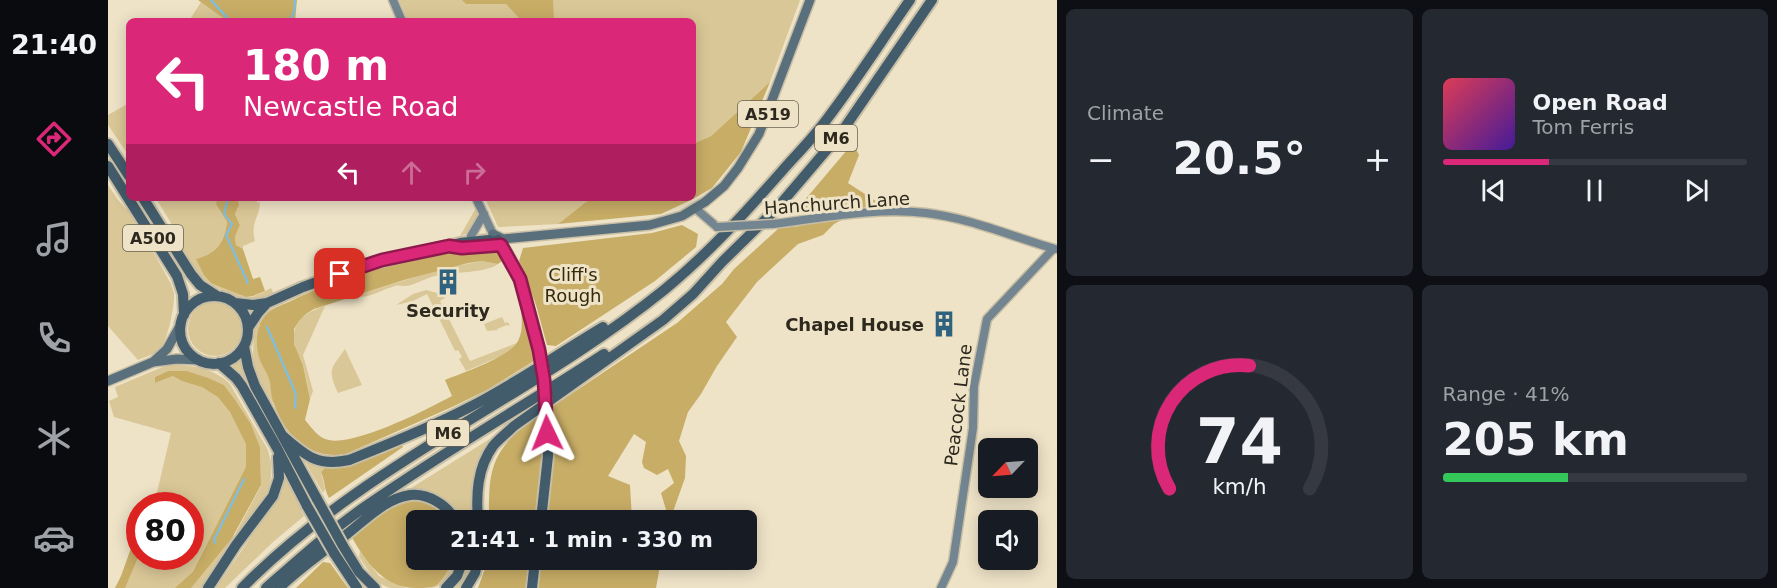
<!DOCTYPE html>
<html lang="en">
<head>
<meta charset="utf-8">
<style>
  body { margin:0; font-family:"DejaVu Sans",sans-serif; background:#242831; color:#f1f3f6; height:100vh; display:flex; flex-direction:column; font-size:22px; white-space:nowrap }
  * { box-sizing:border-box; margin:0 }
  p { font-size:20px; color:#9ea1a6 }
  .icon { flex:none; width:33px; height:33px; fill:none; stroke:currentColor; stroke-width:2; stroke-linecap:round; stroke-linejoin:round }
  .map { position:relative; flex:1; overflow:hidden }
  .drawer { display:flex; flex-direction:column; gap:9px; padding:9px; background:#0d0f14; width:720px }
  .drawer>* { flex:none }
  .guide { position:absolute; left:18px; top:18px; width:570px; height:183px; border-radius:9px; box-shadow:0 3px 15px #0003; background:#db2777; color:#fff; overflow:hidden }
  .needle { width:39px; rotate:245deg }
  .controls { position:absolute; left:870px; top:438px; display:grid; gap:12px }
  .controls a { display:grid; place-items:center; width:60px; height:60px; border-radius:9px; background:#171b24; box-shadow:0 3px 15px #0003; font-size:30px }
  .speed { position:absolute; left:18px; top:492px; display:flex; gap:12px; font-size:30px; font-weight:700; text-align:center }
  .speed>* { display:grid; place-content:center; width:78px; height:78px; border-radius:50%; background:#171b24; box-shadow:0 3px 15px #0003; line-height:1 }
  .speed .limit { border:9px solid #d22; background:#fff; color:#111 }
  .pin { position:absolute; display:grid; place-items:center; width:51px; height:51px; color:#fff; margin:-26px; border-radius:12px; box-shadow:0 3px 9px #0006 }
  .me { position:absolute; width:66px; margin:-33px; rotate:358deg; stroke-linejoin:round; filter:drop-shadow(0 0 4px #0008) }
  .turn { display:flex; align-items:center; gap:21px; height:126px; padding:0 18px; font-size:27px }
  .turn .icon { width:78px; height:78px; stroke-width:2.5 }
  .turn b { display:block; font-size:42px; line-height:51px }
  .lanes { display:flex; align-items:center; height:57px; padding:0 18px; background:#0003; justify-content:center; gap:30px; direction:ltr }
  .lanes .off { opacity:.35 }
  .big { font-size:45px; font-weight:800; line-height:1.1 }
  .drawer .tile { flex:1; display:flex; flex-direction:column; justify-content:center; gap:9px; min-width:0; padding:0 21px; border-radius:9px; background:#242831 }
  .drawer .dial { align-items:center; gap:0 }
  .dial svg { height:156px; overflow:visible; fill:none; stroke:#363941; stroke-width:7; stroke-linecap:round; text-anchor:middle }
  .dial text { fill:#f1f3f6; stroke:none }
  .song { display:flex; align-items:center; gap:18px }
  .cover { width:72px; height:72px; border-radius:9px; background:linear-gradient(135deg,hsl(350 70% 55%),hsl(260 70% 35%)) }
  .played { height:6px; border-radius:3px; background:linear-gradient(90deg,#db2777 35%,#363941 35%) }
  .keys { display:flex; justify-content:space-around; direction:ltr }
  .heat { display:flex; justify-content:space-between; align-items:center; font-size:33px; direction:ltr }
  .charge { height:9px; border-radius:4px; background:linear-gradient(90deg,#34c759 41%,#363941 0) }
  .drawer .tiles { flex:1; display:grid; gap:9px; grid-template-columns:repeat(2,1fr) }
  .trip { position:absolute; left:298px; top:510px; width:351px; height:60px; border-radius:9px; background:#171b24; box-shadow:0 3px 15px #0003; font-weight:800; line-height:60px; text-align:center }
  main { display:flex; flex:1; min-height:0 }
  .tab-bar { display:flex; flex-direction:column; width:108px; justify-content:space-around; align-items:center; background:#090b0e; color:#9ea1a6 }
  .tab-bar .icon { width:42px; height:42px }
  .tab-bar .current { color:#db2777 }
  .tab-bar b { font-size:27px; color:#f1f3f6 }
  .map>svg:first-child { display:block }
</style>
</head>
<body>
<main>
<nav class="tab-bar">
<b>21:40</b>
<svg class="icon current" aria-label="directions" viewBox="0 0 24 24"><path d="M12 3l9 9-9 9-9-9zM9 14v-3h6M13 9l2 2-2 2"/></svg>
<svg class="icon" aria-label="music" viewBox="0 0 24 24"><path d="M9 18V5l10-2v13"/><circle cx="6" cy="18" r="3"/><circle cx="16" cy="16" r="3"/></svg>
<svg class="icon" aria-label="phone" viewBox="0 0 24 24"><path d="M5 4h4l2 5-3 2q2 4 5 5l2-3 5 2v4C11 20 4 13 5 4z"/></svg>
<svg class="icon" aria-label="climate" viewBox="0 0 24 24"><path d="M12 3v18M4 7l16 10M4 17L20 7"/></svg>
<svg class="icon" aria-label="car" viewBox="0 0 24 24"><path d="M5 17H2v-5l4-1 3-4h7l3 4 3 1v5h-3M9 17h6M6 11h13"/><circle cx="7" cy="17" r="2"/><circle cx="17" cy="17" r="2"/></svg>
</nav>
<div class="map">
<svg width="949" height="588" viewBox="0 0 949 588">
  <rect width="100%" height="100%" fill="#eee3c7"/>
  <!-- green -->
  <path fill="#dac797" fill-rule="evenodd" d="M291,0H692L662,82L603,136L585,144V21H300Z
    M93,2L119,21H81Z
    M21,103V156L0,125V115Z
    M0,185L10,200L26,217L63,284C64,287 65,290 66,293C67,305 60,340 52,349C47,354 37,357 30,360L0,326Z
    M48,198H109L108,204L119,222C116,243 108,253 89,259C100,269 127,296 140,297C148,297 157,291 163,288L166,295L153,300H137L110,288L94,278L76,253L63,223Z
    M130,198H147L150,203L152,202C151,220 142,222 147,241L135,246V249L128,245L127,237L132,225L127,214L131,205Z
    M377,198H483L450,224L390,227Z
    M368,208L371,215L363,232L352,236Z
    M374,261L390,264C380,273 343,272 327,276C317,278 306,286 296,286C293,286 290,285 287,286C275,289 259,300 247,296C289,283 331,268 374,261Z
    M318,290L329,293L337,298L332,301L362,361L409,343L400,353L358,371L351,359L354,357L350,350L347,351L319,294L305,301L288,305L305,294Z
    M80 329a27 27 0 1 1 54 0a27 27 0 1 1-54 0Z
    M174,305L160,314L151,326V357L162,380L166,405C144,370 143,367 147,326C152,314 162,309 174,305Z
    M217,306L195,355L205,391L202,399C200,388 198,376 195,365C193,358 187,350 186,343C183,322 199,311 217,306Z
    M394,317L397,323L400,322L402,326L399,325L389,329L390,330L379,331L376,324Z
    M237,349L254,385L230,393C219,369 223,369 237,349Z
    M135,359L139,380L206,499L204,501L176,448L137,379L131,371L124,366Z
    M66,365C85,365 109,370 122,384L160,450L163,462V477L161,486L158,494L94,588H15L31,549L32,556H82V506L46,505L63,433L6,417L1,401L10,397L7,387L57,366ZM60,371H79L116,385L128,401L143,424L152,447L153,486L125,538L146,452L125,404L79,378L65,376L47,383V377Z
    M385,437L380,446L365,520H356C342,498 328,492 303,488Z
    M197,462L218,467L213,472L217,489L215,493Z
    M176,471L195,507L193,510L196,516L165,542L117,588H108L169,499L175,483Z
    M252,551L271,576L298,588C293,588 288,588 283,588C269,586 258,567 251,557Z
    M346,560H350C346,574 337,588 321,588L327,586Z
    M361,560H366L359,579L352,588H345L352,580Z"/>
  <!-- forest -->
  <path fill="#c8ad66" d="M90,0H189L187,21H119Z
    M354,0H445L446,21H414L398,4H358Z
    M662,82L633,152L604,188L585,199L553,214L450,224L483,198H585V144L603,136Z
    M745,143L751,155L740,183L780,209L745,214L726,224L715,235L690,244L649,282L618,322L629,337L609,366L593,394L580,412L571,441L578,456L577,478L562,520H555L559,513L553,493L566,483L560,469L549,475L536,468L534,462L538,442L526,434L500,476L522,485L524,520H381C381,478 380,458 414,427L569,323L614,284L626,269L671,228L693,226L697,211L695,202Z
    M109,198H130L131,205L127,214L132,225L127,237L128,245L135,249L145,279L152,277L157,291L145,296L138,297L103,283L96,275L88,259C109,253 116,243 119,222L108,204Z
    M574,225L590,234L588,247L547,281L448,346L439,345L428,305L411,261L415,248L544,233Z
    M363,248L389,251L394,261L390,264L374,261L360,263L296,280L206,309L198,314L191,321L186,329V344L195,365L202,399L197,420C204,428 210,438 221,440C247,446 320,409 344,396L337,380C354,373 402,357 410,341C415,331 414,320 413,309L420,324L426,361L379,390L344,407L238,454C202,460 177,436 166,404C163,397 163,389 162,382C160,373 153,365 151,357C147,342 148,325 159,314C165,308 176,304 183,301C235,275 306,257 363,248Z
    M60,371H79L100,378L116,385L128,401L143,424L152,447L153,485L124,538L83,588H67L85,572L138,467V444L122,412L110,397L94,387L74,381L65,376L47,383V377Z
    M292,442L295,447L221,498C216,489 217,481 213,472L218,467L242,465Z
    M306,500C322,503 330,509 341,520H309V560H346C341,567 335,581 327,586C322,588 314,588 308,588C276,588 258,562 243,536C261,522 282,502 306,500Z
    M31,526V555L17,588H7L13,576Z
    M380,560H553L548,588H370Z
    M215,562L222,563L240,588H188Z"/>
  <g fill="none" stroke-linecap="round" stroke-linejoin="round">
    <!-- stream -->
    <path stroke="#77c1ec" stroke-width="2" d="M103,0L122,21
      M182,21L186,12L187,0
      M120,198L116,214L124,224L118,235L140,283
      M159,327L188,394L187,408
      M107,543L106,540L136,479"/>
    <!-- secondary casing -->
    <g stroke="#c7bea5" stroke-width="11">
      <path id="secondary" d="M285,0L294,21
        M368,198L385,234
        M587,208L609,227
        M665,224C715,218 767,207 818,213C862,218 905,237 947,249
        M363,236L376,214
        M833,588L845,562L865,428L866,386L879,319L945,249"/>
    </g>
    <!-- primary casing -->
    <g stroke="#c7bea5" stroke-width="12">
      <path id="primary" d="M385,234L395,239L542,225L574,216L597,202L616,186L630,168L651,134L702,0
        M45,362L59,349L73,324
        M0,381L45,362L69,359L91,360"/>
    </g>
    <!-- highway casing -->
    <g stroke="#c7bea5" stroke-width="14">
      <path id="highway" d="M0,144L21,176
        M0,166L69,276L75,294L76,315
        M35,198L83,274L92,285L109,296
        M390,240C414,271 421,312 431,349
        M72 330a34 34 0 1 1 68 0a34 34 0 1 1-68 0Z
        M127,303L145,305L159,303L195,287L253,266L352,243L381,240L394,245
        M140,328L150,313L159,303
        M136,346L140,367L147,386L209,499
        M111,363L128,378L134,386L169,448L199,506
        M175,436C197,455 209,467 241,460C281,444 322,428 360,408C407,384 450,354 495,327
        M370,520C368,495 369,468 385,446C391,439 400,432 406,426L555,320L585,294L614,262L670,207L733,133L824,0
        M433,520L440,456L438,410
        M235,546L251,572L267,588
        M226,553L249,588
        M100,588L128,545L165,496L171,478L170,457
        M134,588C256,464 422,398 556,290C600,254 637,213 674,171C689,154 706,137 719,119C748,81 774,40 802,0
        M158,588C191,559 224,529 261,504C337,451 418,405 496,354
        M171,588C192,568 216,551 239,534C257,520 278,498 302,495C320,493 339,505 347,520
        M338,588L349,576L355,560
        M358,588L367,573L370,560
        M424,588L427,560"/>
    </g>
    <!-- secondary -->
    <use href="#secondary" stroke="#738590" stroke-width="8"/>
    <!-- primary -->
    <use href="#primary" stroke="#596f7c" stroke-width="9"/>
    <!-- highway -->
    <use href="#highway" stroke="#435c6b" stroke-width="10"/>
    <!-- secondary-bridge casing -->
    <g stroke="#c7bea5" stroke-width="11" stroke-linecap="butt">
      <path id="secondary-bridge" d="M609,227L665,224"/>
    </g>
    <!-- highway-bridge casing -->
    <g stroke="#c7bea5" stroke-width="14" stroke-linecap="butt">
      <path id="highway-bridge" d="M431,349L436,380L438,410
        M209,499L235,546
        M199,506L226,553"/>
    </g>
    <!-- secondary-bridge -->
    <use href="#secondary-bridge" stroke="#738590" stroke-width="8"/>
    <!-- highway-bridge -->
    <use href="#highway-bridge" stroke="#435c6b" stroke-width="10"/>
  </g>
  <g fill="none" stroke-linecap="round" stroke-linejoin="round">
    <!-- route casing -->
    <g stroke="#8e194d" stroke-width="15">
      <path id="route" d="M232,274L274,260L341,246L354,248L393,245L412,279L431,350L436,380L439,433"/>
    </g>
    <!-- route -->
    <use href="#route" stroke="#db2777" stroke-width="10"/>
  </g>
  <!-- icons -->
  <defs>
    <g id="building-bare" transform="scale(2.07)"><path d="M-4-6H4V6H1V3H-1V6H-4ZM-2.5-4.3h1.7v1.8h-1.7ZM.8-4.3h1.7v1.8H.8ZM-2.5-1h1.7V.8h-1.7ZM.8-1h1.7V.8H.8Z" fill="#2e627e" stroke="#eee3c7" stroke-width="2.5" paint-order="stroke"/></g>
  </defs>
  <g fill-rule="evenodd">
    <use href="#building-bare" x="340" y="282"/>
    <use href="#building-bare" x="836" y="324"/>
  </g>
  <g text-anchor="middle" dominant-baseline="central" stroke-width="6" stroke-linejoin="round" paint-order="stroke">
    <!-- shield labels -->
    <g fill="#eee3c7" stroke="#676151" stroke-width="1.5">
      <rect x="630" y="101" width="60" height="26" rx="4.5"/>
      <rect x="707" y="125" width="42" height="26" rx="4.5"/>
      <rect x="15" y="225" width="60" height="26" rx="4.5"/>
      <rect x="319" y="420" width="42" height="26" rx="4.5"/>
    </g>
    <g font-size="16" font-weight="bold" fill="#2d291e">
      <text x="660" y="114">A519</text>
      <text x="728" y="138">M6</text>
      <text x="45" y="238">A500</text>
      <text x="340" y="433">M6</text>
    </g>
    <!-- street labels -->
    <g font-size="18" fill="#2d291e" stroke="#eee3c7">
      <text transform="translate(729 203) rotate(-4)">Hanchurch Lane</text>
      <text transform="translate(850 405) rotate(-83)">Peacock Lane</text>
    </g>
    <!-- park labels -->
    <g font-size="18" fill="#352a09" stroke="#eee3c7">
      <text x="465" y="274">Cliff's<tspan x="465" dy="21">Rough</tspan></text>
    </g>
    <!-- poi labels -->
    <g font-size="18" font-weight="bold" fill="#2d291e" stroke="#eee3c7">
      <text x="340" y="310">Security</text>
      <text x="816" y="324" text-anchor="end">Chapel House</text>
    </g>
  </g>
</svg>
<div class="controls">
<a><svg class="needle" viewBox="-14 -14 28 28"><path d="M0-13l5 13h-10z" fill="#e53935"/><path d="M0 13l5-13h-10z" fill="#9ea1a6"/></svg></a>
<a><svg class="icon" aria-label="sound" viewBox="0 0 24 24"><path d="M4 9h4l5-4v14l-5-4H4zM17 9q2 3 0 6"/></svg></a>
</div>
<div class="speed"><div class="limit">80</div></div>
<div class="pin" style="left:232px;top:274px;background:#d93025"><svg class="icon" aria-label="arrive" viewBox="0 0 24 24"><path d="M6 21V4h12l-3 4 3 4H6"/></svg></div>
<svg class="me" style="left:439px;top:433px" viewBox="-20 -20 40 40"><path d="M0-17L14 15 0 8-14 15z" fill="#db2777" stroke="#fff" stroke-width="4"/></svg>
<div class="trip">21:41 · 1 min · 330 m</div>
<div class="guide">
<div class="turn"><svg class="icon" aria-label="left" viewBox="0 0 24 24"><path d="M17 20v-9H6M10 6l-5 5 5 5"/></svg><div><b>180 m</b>Newcastle Road</div></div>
<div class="lanes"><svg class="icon" aria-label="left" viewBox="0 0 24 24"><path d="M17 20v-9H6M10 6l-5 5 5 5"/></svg><svg class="icon off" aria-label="ahead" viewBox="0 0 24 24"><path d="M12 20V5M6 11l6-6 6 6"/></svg><svg class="icon off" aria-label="right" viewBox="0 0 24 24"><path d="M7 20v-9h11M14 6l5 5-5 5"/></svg></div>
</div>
</div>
<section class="drawer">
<div class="tiles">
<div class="tile"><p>Climate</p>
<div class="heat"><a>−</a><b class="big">20.5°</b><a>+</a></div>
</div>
<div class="tile">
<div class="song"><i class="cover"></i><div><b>Open Road</b><p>Tom Ferris</p></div></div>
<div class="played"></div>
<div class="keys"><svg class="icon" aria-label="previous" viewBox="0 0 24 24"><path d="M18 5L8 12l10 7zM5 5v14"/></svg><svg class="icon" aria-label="pause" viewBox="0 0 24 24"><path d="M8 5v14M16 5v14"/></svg><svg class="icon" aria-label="next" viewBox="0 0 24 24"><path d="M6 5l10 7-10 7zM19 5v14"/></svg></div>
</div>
<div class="tile dial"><svg viewBox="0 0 100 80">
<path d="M14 69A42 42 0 1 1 86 69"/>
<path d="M14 69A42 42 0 0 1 55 6" stroke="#db2777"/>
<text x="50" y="56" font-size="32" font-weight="700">74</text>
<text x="50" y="72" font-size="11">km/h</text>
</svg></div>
<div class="tile"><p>Range · 41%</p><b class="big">205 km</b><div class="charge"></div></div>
</div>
</section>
</main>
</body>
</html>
